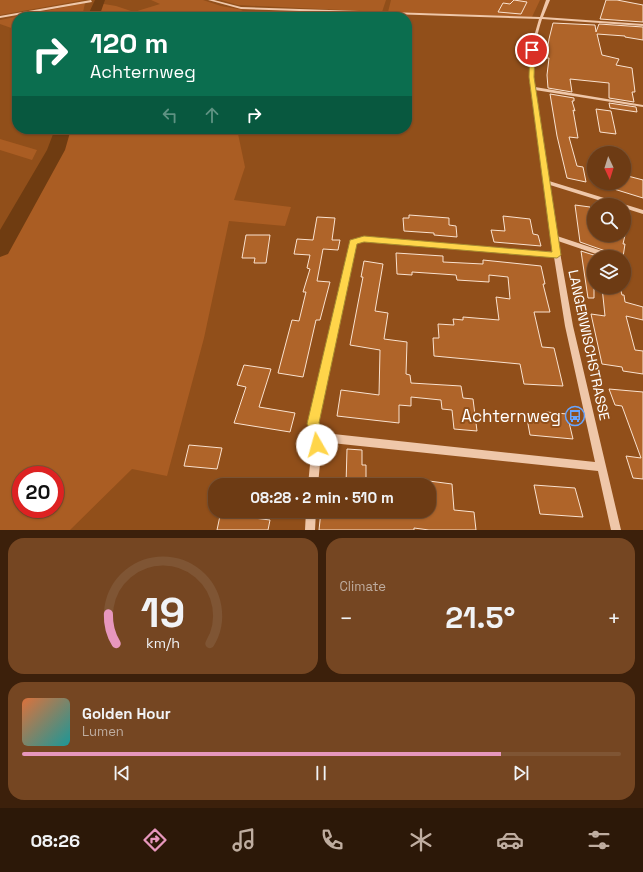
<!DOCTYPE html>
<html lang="en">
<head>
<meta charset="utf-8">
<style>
  body { margin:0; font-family:"Space Grotesk",sans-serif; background:#754622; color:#f1f3f6; height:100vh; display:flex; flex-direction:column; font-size:15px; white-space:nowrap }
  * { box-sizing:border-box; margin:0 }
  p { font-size:13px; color:#bfada0 }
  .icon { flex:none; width:22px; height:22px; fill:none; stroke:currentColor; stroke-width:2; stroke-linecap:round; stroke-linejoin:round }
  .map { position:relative; height:530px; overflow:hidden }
  .side { display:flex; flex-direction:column; gap:8px; padding:8px; background:#3c200b; flex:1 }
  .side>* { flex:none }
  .top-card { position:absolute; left:12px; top:12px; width:400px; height:122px; border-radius:16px; box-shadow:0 1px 3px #0004,0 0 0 1px #7f5534; background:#0b6e4f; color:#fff; overflow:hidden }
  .needle { width:26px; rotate:176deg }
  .controls { position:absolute; left:587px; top:146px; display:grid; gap:8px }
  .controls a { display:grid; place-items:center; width:44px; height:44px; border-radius:50%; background:#6d3b14; box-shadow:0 1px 3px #0004,0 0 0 1px #7f5534; font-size:20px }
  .speed { position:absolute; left:12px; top:466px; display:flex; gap:8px; font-size:20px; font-weight:700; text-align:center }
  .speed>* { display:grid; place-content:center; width:52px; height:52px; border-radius:50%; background:#6d3b14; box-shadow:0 1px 3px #0004,0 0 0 1px #7f5534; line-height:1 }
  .speed .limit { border:6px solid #d22; background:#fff; color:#111 }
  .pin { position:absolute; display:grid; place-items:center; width:34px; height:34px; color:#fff; margin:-17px; border:2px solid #fff; border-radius:50%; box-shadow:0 1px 4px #0007 }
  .me { position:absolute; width:44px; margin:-22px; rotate:353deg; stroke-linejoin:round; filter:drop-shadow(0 0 3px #0008) }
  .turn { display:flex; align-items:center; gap:14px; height:84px; padding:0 12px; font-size:18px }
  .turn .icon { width:52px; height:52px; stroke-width:2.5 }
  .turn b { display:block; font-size:28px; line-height:34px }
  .lanes { display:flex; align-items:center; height:38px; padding:0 12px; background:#0003; justify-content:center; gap:20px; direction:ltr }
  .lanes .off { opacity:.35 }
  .big { font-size:30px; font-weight:800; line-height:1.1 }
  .side .card { flex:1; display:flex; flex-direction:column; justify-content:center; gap:6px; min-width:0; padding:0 14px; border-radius:16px; background:#754622 }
  .side .dial { align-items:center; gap:0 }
  .dial svg { height:104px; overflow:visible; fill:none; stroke:#7f5534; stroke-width:7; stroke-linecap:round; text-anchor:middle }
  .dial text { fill:#f1f3f6; stroke:none }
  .song { display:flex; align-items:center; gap:12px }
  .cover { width:48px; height:48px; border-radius:6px; background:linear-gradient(135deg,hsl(20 70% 55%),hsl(180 70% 35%)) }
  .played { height:4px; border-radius:2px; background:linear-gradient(90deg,#e797bd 80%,#7f5534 80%) }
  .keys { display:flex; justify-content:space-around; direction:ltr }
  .heat { display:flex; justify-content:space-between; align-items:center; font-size:22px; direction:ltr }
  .side .tiles { flex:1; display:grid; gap:8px; grid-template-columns:1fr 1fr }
  .card:last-child { grid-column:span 2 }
  .trip { position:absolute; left:208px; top:478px; width:228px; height:40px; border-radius:16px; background:#6d3b14; box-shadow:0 1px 3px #0004,0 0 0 1px #7f5534; font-weight:800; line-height:40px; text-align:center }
  .dock { display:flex; height:64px; justify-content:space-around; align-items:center; background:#2c1808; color:#bfada0 }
  .dock .icon { width:28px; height:28px }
  .dock .selected { color:#e797bd }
  .dock b { font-size:18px; color:#f1f3f6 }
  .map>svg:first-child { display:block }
</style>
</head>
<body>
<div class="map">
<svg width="643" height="530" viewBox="0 0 643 530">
  <rect width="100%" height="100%" fill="#914f1a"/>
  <!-- green -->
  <path fill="#aa5d23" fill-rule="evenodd" d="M0,0H84L0,15Z
    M151,0H203L221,6L243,10L227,17H93L98,3L116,6L134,12L160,4Z
    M221,0H386L382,12L238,5Z
    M391,0H540L532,17L388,12Z
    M85,3L82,17H17V30L0,24V20Z
    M64,129H237L245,167L234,200L291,207L285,226L229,221L204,338L167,476L132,469L70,530H0V252L58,150ZM21,475H55V509H21Z
    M0,139L37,150L32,160L0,150Z"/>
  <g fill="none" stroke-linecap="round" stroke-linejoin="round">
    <!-- river -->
    <path fill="#6f3c11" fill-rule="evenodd" d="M95,0H105L99,17H87Z
      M55,129H71L65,150L8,254L0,257V230L47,150Z"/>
  </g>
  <!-- building -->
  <path fill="#af6429" stroke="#fae2cf" d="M514,0L527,2L521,14L498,12L503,3L510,4Z
    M606,0H617L643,5V22L600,19Z
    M553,23L595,25L596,32L599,24L643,27V40L625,37V36L597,34L602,55L619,59L616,65L632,68L635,92H632L634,102L609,98V83L570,79L572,92L548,88L547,75L549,58H546L549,39Z
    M550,94L574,98V101H572L575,111L573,110L578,138L569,137L577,166L583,167L586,182L567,178L557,136Z
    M609,103L636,107L637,112L610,108Z
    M596,109L611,111L616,134L600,132Z
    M624,175L643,180V198L601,185L602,183H624Z
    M575,205L590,207L594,220V235H625L623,244H625L623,257L616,256L614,254L580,242Z
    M409,215L449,218V225L456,226L457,237L434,235V233L404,231L403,218H409Z
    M503,216L530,219L533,234L538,235L541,246L494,242L491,230L505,231Z
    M317,217L335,218L332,240H340L338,250L323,249L317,281L330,282L320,320H316L303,377L278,373L292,320L299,321L306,292H303L310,269L307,268L310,255L294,254L297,239L313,240Z
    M246,235H270L266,263H254L255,258H242Z
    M581,251L600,257H594V298H588Z
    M396,253L443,256V262L483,264V260L541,266L545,284H543L550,312H534L542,347L554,348L563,386L524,384L520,364L434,356L433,338H439L438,324L454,325L453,319L463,320V317L499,320L496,297L510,299L508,277L489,275V282L457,280L456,275L412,272V275L397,274Z
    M364,261L383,264L375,311L388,313L384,339L407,342L406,374L410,375L411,383L461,386L463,398L473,399L477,431L454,429L452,410L442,409L441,400L411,397V406L399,405V423L337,416L341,390L379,395L380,350L350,345L363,277H361Z
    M602,287H620L622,295H624L625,302L643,307V320L626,316L635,350L643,351V374L623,371L622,367L602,364L591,314L605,316Z
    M244,365L271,369L259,407L295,413L290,432L234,423L246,387L237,385Z
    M609,389L643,392V479L633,478L626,456L641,458L622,406L615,405Z
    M546,412L567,414L573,439L530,435L526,413L546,414Z
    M189,445L222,448L217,469L184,466Z
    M347,449L362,450V465H366V485H346Z
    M429,481L452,484L454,510L474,512L476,530H429L414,528V530H319L321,511H349V513L372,515V511H429Z
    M534,485L575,488L583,517L540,514Z
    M221,511H247L246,517L270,520L268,530H217Z"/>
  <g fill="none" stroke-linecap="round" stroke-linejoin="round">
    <!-- minor -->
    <path fill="#efc7a9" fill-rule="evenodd" d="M91,0L92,2L0,18V16Z
      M208,0H214L241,7L540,17L546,0H550L543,17L643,24V26L542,19C535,41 531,64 535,87L643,105V107L535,90L549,181L643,210V214L624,208V205H614L550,185L557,236L614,255L615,257H605L558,241L573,326L621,530H611L598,471L322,442L318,485H308L313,433L308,424L351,241L364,237L553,252L529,77L531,47L539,19L241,9ZM364,241L554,257L565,326L595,462L324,433L318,423L356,244Z
      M306,511H316L315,530H305Z"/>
  </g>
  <!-- route -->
  <path fill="#ffd54a" stroke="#a68a30" d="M532,49L535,50L534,77L561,255L557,258L364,242L357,244L319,423C324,431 325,440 321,449L317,451L313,449L311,445L312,433L307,424L350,240L364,236L552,252L529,77L530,50Z"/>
  <!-- icons -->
  <defs>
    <g id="bus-ring" transform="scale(1)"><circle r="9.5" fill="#914f1a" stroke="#67a5ff" stroke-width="1.5"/><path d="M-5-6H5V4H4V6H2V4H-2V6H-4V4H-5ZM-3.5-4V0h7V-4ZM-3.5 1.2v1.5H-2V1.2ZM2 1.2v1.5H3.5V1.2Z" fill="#67a5ff"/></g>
  </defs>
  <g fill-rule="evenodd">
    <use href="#bus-ring" x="575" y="416"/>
  </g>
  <g text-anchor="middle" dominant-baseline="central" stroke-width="4" stroke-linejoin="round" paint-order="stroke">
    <!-- street labels -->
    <g font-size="14" fill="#fff" stroke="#914f1a">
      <text transform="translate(589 345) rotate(78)">LANGENWISCHSTRASSE</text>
    </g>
    <!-- near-poi labels -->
    <g font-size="17" fill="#fff" stroke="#914f1a" text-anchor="end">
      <text x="561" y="416">Achternweg</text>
    </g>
  </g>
</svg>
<div class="controls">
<a><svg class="needle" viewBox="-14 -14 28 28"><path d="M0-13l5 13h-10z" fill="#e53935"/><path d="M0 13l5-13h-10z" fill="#bfada0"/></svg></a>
<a><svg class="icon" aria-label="search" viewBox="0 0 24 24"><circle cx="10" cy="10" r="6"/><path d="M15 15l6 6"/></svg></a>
<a><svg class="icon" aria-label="layers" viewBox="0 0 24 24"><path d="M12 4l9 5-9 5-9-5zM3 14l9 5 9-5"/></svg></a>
</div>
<div class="speed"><div class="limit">20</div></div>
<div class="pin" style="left:532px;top:50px;background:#d93025"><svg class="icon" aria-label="arrive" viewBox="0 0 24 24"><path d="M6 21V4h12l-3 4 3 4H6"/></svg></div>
<svg class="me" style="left:317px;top:445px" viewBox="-20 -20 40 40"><circle r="19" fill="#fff"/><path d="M0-13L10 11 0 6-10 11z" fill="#ffd54a"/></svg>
<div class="trip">08:28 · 2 min · 510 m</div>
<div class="top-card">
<div class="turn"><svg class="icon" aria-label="right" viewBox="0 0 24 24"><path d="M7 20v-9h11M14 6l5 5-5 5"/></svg><div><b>120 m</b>Achternweg</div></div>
<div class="lanes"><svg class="icon off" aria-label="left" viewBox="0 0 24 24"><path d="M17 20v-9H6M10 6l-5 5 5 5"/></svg><svg class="icon off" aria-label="ahead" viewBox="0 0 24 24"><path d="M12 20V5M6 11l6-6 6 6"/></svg><svg class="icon" aria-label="right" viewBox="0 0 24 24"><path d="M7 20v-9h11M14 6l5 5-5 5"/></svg></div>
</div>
</div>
<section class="side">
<div class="tiles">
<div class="card dial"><svg viewBox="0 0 100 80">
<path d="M14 69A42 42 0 1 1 86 69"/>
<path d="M14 69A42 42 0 0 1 8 46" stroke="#e797bd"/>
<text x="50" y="56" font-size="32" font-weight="700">19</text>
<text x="50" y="72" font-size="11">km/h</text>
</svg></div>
<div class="card"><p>Climate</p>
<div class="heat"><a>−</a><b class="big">21.5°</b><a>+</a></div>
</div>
<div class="card">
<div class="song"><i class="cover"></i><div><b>Golden Hour</b><p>Lumen</p></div></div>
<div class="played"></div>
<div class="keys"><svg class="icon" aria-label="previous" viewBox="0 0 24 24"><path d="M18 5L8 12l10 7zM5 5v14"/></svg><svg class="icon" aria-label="pause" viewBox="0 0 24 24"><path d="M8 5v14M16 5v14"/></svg><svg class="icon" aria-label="next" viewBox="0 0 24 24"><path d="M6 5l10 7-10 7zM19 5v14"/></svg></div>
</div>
</div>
</section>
<nav class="dock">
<b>08:26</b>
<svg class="icon selected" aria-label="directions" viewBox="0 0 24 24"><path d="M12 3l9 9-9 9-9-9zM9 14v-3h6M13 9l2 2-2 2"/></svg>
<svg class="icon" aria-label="music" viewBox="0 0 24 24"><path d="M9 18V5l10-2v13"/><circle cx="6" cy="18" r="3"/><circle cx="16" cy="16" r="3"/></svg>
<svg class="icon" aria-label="phone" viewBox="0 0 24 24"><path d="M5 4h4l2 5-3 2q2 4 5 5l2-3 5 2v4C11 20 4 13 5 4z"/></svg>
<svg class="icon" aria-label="climate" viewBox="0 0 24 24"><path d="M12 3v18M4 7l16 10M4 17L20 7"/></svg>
<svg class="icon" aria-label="car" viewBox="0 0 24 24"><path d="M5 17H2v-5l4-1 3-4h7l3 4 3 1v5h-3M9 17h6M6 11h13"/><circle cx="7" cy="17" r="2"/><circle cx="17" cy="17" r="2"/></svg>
<svg class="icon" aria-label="filters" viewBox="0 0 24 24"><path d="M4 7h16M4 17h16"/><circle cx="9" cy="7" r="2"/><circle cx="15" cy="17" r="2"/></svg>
</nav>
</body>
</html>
